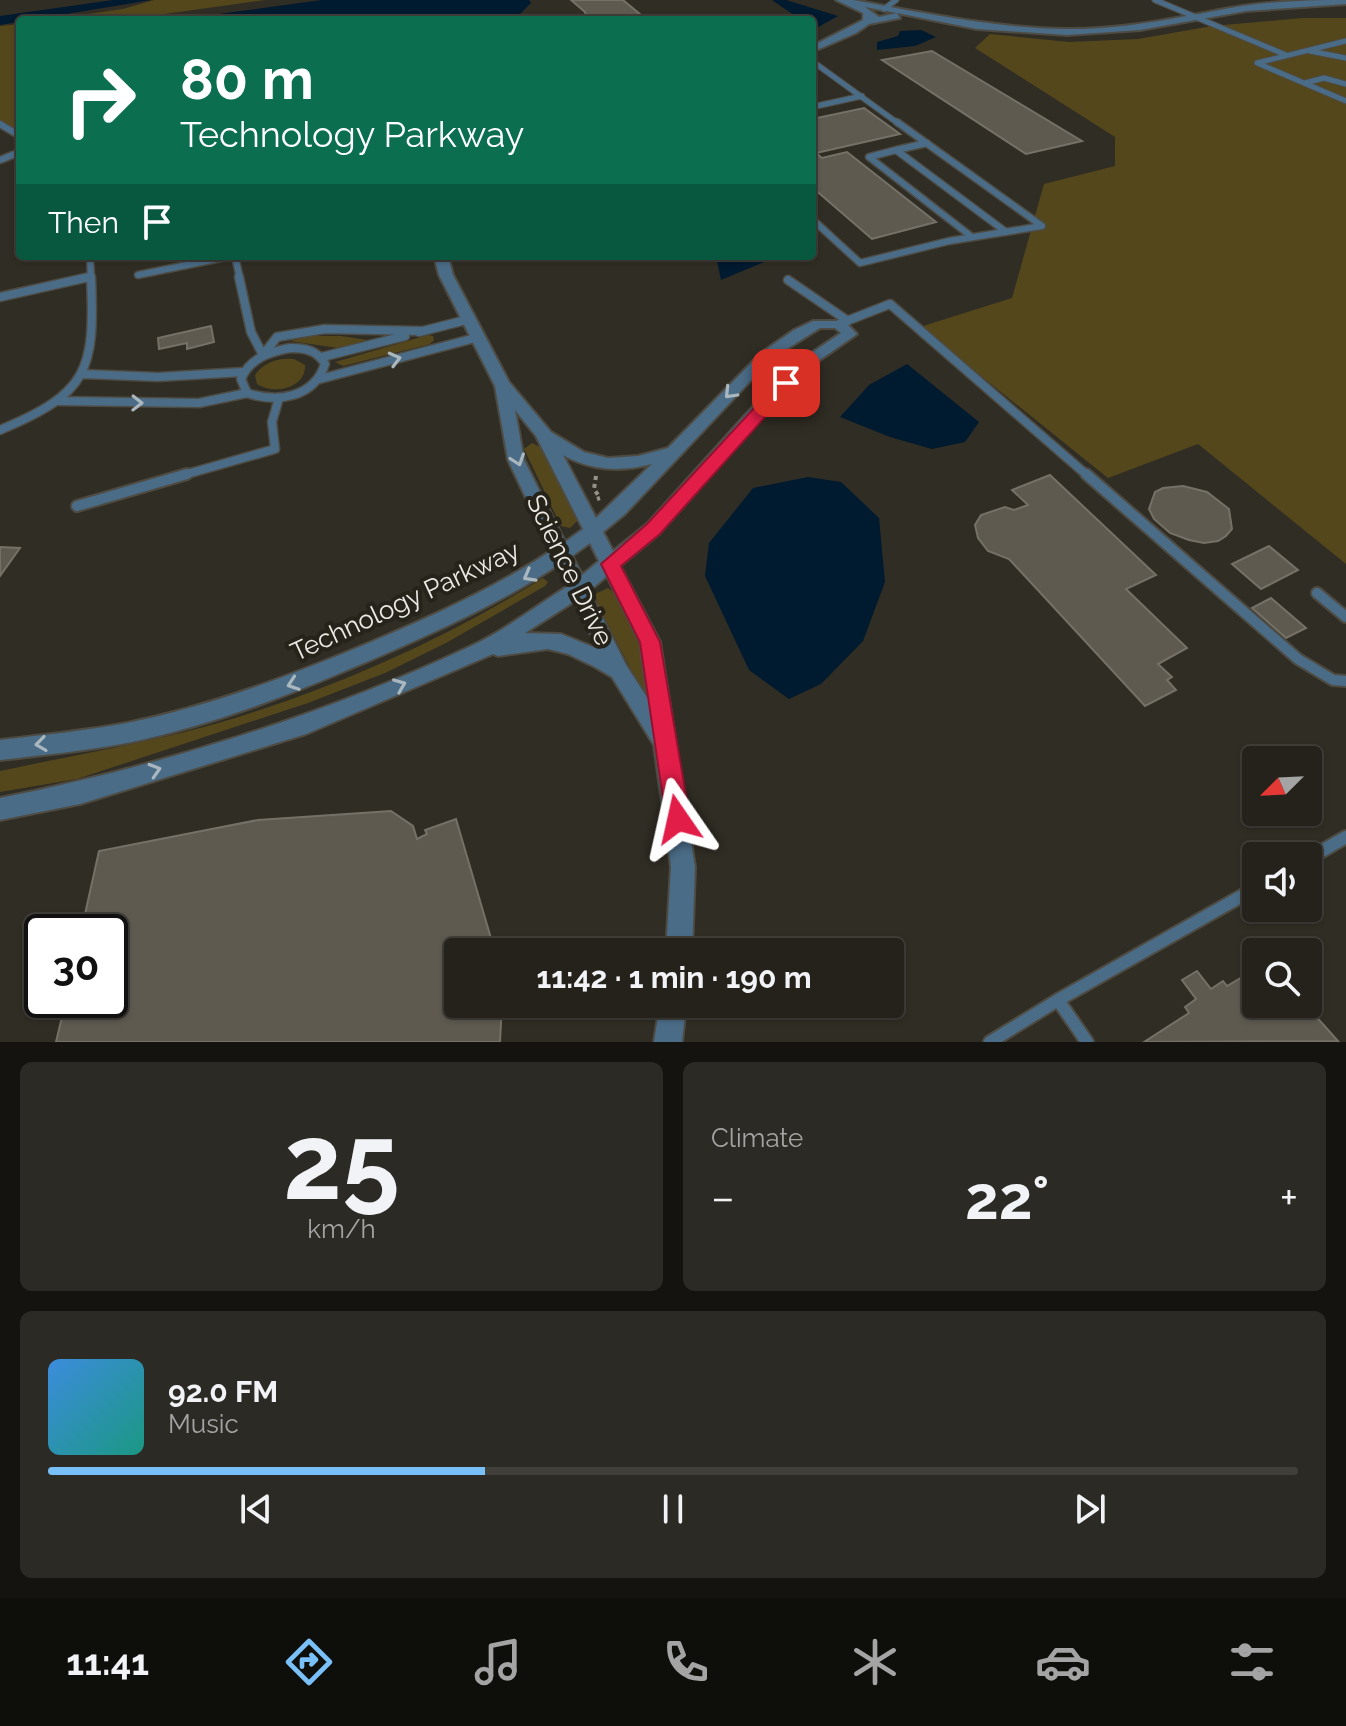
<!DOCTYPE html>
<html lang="en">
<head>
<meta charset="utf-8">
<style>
  body { margin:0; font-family:Raleway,sans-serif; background:#2c2a24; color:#f1f3f6; height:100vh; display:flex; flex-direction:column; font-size:30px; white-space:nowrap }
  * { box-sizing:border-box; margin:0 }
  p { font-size:26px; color:#a3a4a3 }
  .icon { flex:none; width:44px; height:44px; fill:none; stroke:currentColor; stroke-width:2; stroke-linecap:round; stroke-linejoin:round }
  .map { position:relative; height:1042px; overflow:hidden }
  .drawer { display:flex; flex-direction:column; gap:20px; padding:20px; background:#14130f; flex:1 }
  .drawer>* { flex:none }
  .top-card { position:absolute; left:16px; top:16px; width:800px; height:244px; border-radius:8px; box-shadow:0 2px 6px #0004,0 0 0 2px #413f3a; background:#0b6e4f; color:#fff; overflow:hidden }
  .needle { width:52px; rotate:246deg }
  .controls { position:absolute; left:1242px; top:746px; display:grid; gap:16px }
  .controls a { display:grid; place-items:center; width:80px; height:80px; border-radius:8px; background:#24221b; box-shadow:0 2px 6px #0004,0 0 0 2px #413f3a; font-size:40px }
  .speed { position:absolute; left:24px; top:914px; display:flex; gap:16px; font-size:40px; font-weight:700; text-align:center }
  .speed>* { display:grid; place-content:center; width:104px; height:104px; border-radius:50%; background:#24221b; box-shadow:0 2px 6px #0004,0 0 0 2px #413f3a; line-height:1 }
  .speed .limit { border:4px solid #111; border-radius:12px; background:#fff; color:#111 }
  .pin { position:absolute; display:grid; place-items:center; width:68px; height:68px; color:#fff; margin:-34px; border-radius:16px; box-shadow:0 4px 12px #0006 }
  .me { position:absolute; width:88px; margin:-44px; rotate:349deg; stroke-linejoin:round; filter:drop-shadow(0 0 6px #0008) }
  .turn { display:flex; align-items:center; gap:28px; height:168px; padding:0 32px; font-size:36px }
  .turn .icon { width:104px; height:104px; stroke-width:2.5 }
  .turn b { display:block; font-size:56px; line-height:68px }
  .then { display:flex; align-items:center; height:76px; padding:0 32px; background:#0003; gap:16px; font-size:30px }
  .big { font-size:60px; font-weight:700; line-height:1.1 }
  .drawer .widget { flex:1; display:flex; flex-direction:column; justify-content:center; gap:12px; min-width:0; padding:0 28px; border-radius:12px; background:#2c2a24 }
  .drawer .dial { align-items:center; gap:0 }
  .dial b { font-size:104px; line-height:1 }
  .song { display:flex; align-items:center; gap:24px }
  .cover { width:96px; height:96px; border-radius:12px; background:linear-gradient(135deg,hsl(210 70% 55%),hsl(170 70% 35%)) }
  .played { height:8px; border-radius:4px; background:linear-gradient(90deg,#79bff8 35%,#413f3a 35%) }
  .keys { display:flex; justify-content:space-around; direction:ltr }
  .heat { display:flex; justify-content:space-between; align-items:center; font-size:44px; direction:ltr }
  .drawer .tiles { flex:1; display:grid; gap:20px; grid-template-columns:1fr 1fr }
  .widget:last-child { grid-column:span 2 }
  .trip { position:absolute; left:444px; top:938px; width:460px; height:80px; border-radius:8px; background:#24221b; box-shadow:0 2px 6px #0004,0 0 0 2px #413f3a; font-weight:700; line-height:80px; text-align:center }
  .tab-bar { display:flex; height:128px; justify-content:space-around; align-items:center; background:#0e0e0b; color:#a3a4a3 }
  .tab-bar .icon { width:56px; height:56px }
  .tab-bar .on { color:#79bff8 }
  .tab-bar b { font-size:36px; color:#f1f3f6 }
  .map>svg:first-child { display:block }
</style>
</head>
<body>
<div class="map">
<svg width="1346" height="1042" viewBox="0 0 1346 1042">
  <rect width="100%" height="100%" fill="#302d24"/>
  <!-- green -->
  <path fill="#55471c" d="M154,0H265L121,20H46L123,9Z
    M1303,18H1346V564L1198,444L1108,478L920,327L1012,298L1044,184L1115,166V137L975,48L990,34L1069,42L1138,39L1212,26Z
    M20,24V132L0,122V26Z
    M428,335L433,336L434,340L430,344L343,366L335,362Z
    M309,336H341L368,340L338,348L290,341Z
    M294,359L305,365C306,389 273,395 257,384L255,375C264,362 278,358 294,359Z
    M532,443L540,447L578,520L570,528L561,526L524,449Z
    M543,578L548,582L545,586L446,643L385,673L308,703L77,779L0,792V771C78,754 156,742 232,719C341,685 447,638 543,578Z
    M608,588L615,593L643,653L650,691L643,693L598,605L595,594Z"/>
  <!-- water -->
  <path fill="#001a2f" d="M113,0H151L0,25V16Z
    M322,0H529L531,3L514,20H174Z
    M772,0H786L838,16L815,29L812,20H801Z
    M921,30L936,37L915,46L877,50V42L898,36L900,31Z
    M716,256H778L721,280Z
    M907,364L979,422L965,442L932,449L890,437L840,417L869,385Z
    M808,477L841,482L879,518L885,582L863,641L821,684L789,699L749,670L705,576L709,543L753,488Z"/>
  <!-- building -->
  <path fill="#5e5a50" stroke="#757167" stroke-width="2" d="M571,0H623L647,20H587L585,12Z
    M932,51L1082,141L1026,154L882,60Z
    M864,108L900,134L816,153L822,158L847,152L936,222L872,239L812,187V119Z
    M211,326L214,342L187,349V343L159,349L158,338Z
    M1050,475L1156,575L1126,589L1187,648L1158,664L1172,677L1167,680L1176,690L1145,706L1009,559L988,551L978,538L975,525L981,515L1005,507L1014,510L1028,505L1012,490Z
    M1183,486L1207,492L1229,509L1232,529L1226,536L1218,541L1204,543L1189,540L1170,533L1154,519L1149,509L1155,492L1163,488Z
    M1269,546L1298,570L1261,589L1232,564Z
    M0,547L20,548L0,576Z
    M1271,598L1306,628L1286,638L1252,608Z
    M391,811L413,826L417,839L427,834L425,830L456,819L495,952H458V1004H502L500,1042H56L66,1000H110V932H81L99,851L258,820Z
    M1256,969V1004H1305L1338,1041L1144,1042L1189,1013L1185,1007L1196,999L1182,980L1197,971L1211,989L1223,981L1227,986Z"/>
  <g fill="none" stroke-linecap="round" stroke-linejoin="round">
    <!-- lane-far4 casing -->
    <g stroke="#4e4b43" stroke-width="7">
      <path id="lane-far4" d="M1155,0L1286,55
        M884,9L896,0
        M1346,41L1257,63L1346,101
        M1310,51L1346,58
        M812,61L899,124
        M1305,83L1324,78L1346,84
        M812,107L862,96"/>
    </g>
    <!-- lane-far3 casing -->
    <g stroke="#4e4b43" stroke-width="9">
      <path id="lane-far3" d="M0,124L20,136
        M896,150L927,143
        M0,160L20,152
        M812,219L860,263L949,241L1042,226L897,122
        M972,237L869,157L896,150L1006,232
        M90,256L91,279
        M235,256L240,279
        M138,275L231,256
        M80,279L90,277"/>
    </g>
    <!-- lane-far2 casing -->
    <g stroke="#4e4b43" stroke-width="11">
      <path id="lane-far2" d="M239,277L251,332L263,355L277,337L325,329L422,331
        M788,280L848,321
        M0,297L89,277
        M839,324L890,304L1088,476
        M419,332L470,319
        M290,348C305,348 317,350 325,364C314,398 277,403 247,393L241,379C250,358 269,352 290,348Z
        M322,357L405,336
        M83,374L158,377L243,372
        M320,379L479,337
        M59,401L199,403L247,393
        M0,430C89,393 95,370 91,277
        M180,476L275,449L272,422L279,398"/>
    </g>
    <!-- lane-far1 casing -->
    <g stroke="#4e4b43" stroke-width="14">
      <path id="lane-far1" d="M1086,474L1298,659L1333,680L1346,681
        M77,506L187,474
        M1317,593L1346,617"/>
    </g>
    <!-- lane casing -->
    <g stroke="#4e4b43" stroke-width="16">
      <path id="lane" d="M1308,859L1346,837
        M1058,1000L1256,888
        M990,1042L1058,1000L1087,1042"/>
    </g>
    <!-- street casing -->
    <g stroke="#4e4b43" stroke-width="4">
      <path id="street" d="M836,0H853C924,13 994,28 1066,29C1125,30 1184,16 1242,6C1276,1 1312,0 1346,0V4L1246,11L1140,30L1067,35L977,29L897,13L900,18L869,24L856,33L812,52V46L863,20V13ZM865,7L897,13L879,17Z
        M434,256H448L453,275L509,382L551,432L584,452L608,458L638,456L668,448L761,353L794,330L813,321H844L857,334L814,364L769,410L659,534L620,566L660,642L695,867L692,952H666L671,867L654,745L612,677L595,667L568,654L548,649L498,656L493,654L306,734L80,804L0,820V798C157,767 324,715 469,647C504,631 536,606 568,586L558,565C504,601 444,628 385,654C302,690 216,725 127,743C85,751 42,755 0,760V740C42,735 85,731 127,723C211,706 292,675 371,642C433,616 494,588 551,551L508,460L495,386L439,275ZM820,328H835L841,333L804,358L757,402L647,524L613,551L603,532L625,514L771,359ZM515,410L536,436L583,529L565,542L524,460ZM563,455C592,471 620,472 652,464L596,518ZM590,543L599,561L582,575L572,556ZM607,576L640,642L648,699L626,665L589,591ZM575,601L598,649L561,634L525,633Z
        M660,1004H686L682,1042H654Z"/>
    </g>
    <!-- path -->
    <path stroke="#96938c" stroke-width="4" stroke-dasharray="4 4" stroke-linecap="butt" d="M596,476L594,489L600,498L597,499"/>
    <!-- lane-far4 -->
    <use href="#lane-far4" stroke="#4b6c87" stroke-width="5"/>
    <!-- lane-far3 -->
    <use href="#lane-far3" stroke="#4b6c87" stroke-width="6"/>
    <!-- lane-far2 -->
    <use href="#lane-far2" stroke="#4b6c87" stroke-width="8"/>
    <!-- lane-far1 -->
    <use href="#lane-far1" stroke="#4b6c87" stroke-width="10"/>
    <!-- lane -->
    <use href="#lane" stroke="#4b6c87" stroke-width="12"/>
    <!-- street -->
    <use href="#street" fill="#4b6c87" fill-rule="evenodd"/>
  </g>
  <!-- one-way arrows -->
  <defs><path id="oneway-chevron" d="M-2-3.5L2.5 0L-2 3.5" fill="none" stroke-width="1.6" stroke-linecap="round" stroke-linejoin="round" transform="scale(2)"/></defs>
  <g stroke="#abb7be">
    <use href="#oneway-chevron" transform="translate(395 359) rotate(-15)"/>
    <use href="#oneway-chevron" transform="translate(730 393) rotate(134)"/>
    <use href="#oneway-chevron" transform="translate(137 403) rotate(1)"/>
    <use href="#oneway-chevron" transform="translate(518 460) rotate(71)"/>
    <use href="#oneway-chevron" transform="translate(529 576) rotate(151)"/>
    <use href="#oneway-chevron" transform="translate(293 684) rotate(161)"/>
    <use href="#oneway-chevron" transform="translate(400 685) rotate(-22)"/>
    <use href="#oneway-chevron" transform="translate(41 744) rotate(172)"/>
    <use href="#oneway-chevron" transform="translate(155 770) rotate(-17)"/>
  </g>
  <!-- route -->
  <path fill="#e11d48" stroke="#92132f" stroke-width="2" d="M786,378L794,383L792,387L660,534L621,566L660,642L690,819L686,827L678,830L670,827L666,819L640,642L601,564L647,524L780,380Z"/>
  <g text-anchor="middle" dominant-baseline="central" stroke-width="8" stroke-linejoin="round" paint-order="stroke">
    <!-- street labels -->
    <g font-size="26" fill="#ebe9e3" stroke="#26231b">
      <text transform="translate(570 570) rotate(64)">Science Drive</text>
      <text transform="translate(405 601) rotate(-25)">Technology Parkway</text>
    </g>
  </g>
</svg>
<div class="controls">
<a><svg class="needle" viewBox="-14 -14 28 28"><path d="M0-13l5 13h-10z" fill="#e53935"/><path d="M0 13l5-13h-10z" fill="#a3a4a3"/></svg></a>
<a><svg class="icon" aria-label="sound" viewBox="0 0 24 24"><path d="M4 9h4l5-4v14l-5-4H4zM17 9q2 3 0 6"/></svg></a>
<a><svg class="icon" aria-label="search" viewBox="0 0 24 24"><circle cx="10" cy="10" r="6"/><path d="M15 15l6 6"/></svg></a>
</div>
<div class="speed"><div class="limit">30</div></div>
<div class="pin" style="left:786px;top:383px;background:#d93025"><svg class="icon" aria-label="arrive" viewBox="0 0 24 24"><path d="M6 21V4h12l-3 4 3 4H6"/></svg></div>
<svg class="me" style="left:678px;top:819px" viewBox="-20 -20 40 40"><path d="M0-17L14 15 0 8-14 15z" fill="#e11d48" stroke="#fff" stroke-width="4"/></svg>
<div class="trip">11:42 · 1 min · 190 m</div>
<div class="top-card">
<div class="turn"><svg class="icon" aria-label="right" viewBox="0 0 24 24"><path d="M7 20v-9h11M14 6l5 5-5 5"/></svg><div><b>80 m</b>Technology Parkway</div></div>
<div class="then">Then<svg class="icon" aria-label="arrive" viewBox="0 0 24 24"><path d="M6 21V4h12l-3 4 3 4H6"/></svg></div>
</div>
</div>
<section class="drawer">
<div class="tiles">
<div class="widget dial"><b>25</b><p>km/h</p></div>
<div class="widget"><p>Climate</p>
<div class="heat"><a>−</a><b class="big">22°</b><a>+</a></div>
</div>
<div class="widget">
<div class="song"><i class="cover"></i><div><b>92.0 FM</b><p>Music</p></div></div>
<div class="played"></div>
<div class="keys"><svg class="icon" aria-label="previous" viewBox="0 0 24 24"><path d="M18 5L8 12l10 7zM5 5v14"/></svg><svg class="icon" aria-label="pause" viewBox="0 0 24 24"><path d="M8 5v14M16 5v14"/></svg><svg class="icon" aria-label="next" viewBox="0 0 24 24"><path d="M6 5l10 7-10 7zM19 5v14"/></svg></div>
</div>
</div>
</section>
<nav class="tab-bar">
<b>11:41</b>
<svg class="icon on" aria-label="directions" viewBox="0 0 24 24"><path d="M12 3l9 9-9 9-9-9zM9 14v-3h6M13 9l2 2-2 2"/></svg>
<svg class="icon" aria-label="music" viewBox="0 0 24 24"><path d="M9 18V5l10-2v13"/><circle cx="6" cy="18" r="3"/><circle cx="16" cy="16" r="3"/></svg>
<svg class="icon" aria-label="phone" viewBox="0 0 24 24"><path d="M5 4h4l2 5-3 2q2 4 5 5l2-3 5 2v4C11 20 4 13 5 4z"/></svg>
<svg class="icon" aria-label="climate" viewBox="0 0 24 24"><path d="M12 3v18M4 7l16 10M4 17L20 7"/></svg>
<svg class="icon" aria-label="car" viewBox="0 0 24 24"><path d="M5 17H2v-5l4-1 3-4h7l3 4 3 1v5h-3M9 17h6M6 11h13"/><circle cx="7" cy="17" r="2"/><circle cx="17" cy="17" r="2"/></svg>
<svg class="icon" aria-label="filters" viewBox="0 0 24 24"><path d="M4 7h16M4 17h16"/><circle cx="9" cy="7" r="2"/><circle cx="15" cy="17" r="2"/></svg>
</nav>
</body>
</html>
